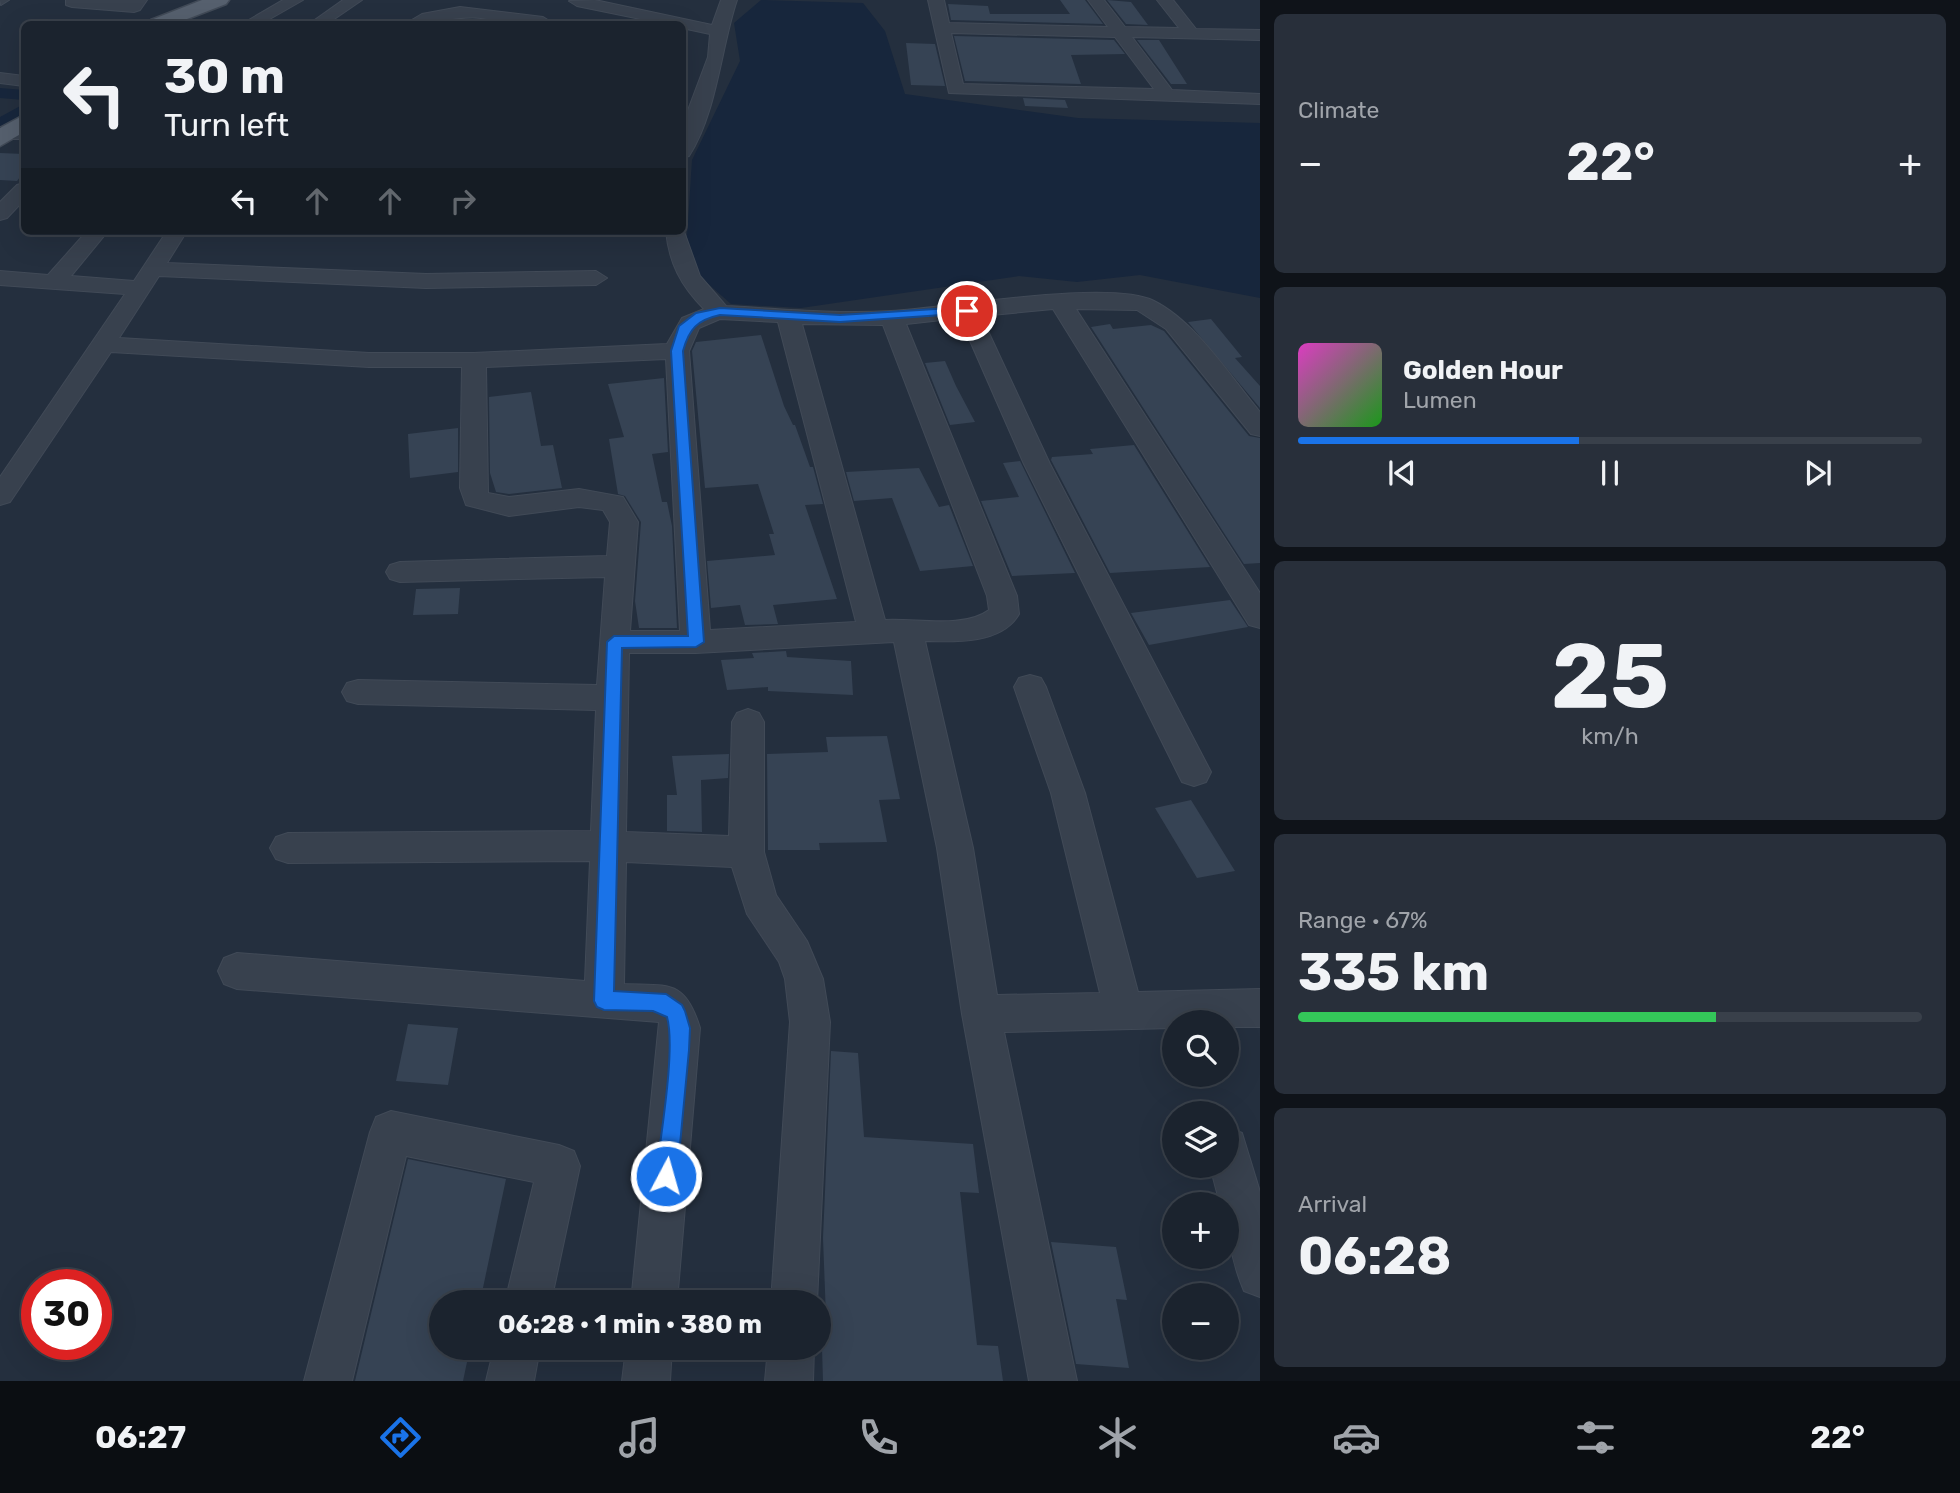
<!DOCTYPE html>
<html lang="en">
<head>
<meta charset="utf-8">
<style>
  body { margin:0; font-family:Rubik,sans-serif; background:#282f3a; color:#f1f3f6; height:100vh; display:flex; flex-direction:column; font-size:26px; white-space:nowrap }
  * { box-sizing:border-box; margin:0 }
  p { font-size:23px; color:#a0a4aa }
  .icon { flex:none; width:38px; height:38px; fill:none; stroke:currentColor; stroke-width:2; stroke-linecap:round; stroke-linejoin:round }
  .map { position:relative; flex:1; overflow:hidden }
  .sheet { display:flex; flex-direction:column; gap:14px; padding:14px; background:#0f1319; width:700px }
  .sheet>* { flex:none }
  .top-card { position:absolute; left:21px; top:21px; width:665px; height:214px; border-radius:10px; box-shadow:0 7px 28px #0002,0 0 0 2px #39404a; background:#1b232e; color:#f1f3f6; overflow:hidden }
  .buttons { position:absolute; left:1162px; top:1010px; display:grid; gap:14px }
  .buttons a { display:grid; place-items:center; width:77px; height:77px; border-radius:50%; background:#1b232e; box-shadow:0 7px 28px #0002,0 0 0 2px #39404a; font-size:35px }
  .speed { position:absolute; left:21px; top:1269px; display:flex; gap:14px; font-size:35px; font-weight:700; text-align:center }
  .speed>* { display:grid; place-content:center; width:91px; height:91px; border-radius:50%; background:#1b232e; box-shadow:0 7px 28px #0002,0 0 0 2px #39404a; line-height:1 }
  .speed .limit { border:10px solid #d22; background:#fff; color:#111 }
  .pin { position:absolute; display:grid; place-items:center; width:60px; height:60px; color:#fff; margin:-30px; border:4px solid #fff; border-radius:50%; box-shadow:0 2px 7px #0007 }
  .me { position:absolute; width:77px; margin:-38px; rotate:6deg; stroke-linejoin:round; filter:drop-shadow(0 0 5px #0008) }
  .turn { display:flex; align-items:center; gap:24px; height:147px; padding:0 28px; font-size:32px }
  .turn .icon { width:91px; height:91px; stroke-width:2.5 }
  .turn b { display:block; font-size:49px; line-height:60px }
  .lanes { display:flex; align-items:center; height:66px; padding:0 28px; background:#0003; justify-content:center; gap:35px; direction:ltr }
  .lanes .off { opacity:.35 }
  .big { font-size:52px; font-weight:700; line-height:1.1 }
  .sheet .tile { flex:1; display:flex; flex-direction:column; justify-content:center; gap:10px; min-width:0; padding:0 24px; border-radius:10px; background:#282f3a }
  .sheet .dial { align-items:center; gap:0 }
  .dial b { font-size:91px; line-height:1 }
  .song { display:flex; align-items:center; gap:21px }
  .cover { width:84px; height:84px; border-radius:10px; background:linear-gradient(135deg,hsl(310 70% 55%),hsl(120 70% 35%)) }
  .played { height:7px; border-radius:4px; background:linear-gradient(90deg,#1a73e8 45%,#39404a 45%) }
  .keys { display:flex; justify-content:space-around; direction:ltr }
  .heat { display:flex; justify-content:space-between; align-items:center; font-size:38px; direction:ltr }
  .charge { height:10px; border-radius:5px; background:linear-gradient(90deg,#34c759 67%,#39404a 0) }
  .trip { position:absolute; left:429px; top:1290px; width:402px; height:70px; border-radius:35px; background:#1b232e; box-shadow:0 7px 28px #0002,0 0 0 2px #39404a; font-weight:700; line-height:70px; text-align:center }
  .tab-bar { display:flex; height:112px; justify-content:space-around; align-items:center; background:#0b0e12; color:#a0a4aa }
  .tab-bar .icon { width:49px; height:49px }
  .tab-bar .active { color:#1a73e8 }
  .tab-bar b { font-size:32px; color:#f1f3f6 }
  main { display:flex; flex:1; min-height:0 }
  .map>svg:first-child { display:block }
</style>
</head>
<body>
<main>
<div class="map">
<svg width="1260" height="1381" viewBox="0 0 1260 1381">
  <rect width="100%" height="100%" fill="#242f3e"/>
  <!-- water -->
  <path fill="#17263c" d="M761,0L863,3L885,31L905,94L1078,118L1260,123V298L1140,275L1077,282L1019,276L801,308L731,304L697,274L687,237L692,160L740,61L734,23Z"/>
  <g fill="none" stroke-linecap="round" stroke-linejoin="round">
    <!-- canal -->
    <path fill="#17263c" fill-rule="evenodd" d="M0,88L24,90V100L0,98Z
      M24,104V116L0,130V117Z"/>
  </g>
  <!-- building -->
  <path fill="#364354" d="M1060,0H1085L1103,24L951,20L948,4L988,6L990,14H1070Z
    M1107,0L1131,2L1148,25L1126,24Z
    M954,36L1114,40L1125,54L1071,55L1081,84L965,81Z
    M1137,40H1159L1187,84H1171Z
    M906,43L935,44L945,86L911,85Z
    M1023,98L1065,100L1068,108L1025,106Z
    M0,153L24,154V172L17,181L0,180Z
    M1211,319L1242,357L1235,358L1260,386V408L1188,322Z
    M1110,324L1113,329L1151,325L1164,331L1249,436L1260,438V563L1244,564L1091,327Z
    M761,335L784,406L793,425H795L810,467H813L823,504L805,505L837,599L773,605L778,624L745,625L740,605L711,608L707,561L775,555L769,534H774L758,484L705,488L692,351L696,342Z
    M945,361L956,386L975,422L950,425L925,363Z
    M664,378L668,452L652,454L662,502H667L672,526L677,628H639L635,601L641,522L625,496L618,494L609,439L624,437L608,384Z
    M531,392L541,446L553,445L562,488L509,494L496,492L490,473L489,397Z
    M458,428V472L410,478L408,434Z
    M1134,445L1210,567L1110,573L1051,460L1052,457L1093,454L1090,449Z
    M1020,461L1022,465L1075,573L1012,576L981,501L1019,497L1003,463Z
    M919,468L939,507L949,505L973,566L920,571L892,498L854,501L846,472Z
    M460,588L458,614L413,615L416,589Z
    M1230,600L1248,627L1149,645L1131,613Z
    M786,651L787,657L851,661L853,695L768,691V687L727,690L721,660L754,658L752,653Z
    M887,736L900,799L879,800L887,842L819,843L820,850H768L767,754L828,752L826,737Z
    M729,754L728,778L701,780L702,832L667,831V795H677L672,756Z
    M1191,800L1235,871L1197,878L1155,808Z
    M408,1024L458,1028L448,1085L396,1081Z
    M831,1051L858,1053L864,1137L973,1144L979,1193L960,1192L977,1345L998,1346L1003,1381H823L821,1316L826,1317L823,1238Z
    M408,1159L506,1179L480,1302H441V1348H470L463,1381H355Z
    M1051,1242L1116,1247L1127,1300L1116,1299L1129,1368L1076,1364Z"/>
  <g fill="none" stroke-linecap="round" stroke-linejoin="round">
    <!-- minor casing -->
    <g stroke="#414a57" stroke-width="2">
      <path id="minor" d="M0,0H9L1,5Z
        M66,0H147L140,10L134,12L72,7L66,5Z
        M283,0H303L261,24H242Z
        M343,0H362L327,24H309Z
        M595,0L712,25L721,0H737C721,47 717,113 689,156L682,158V126L708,57L710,34L682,28V24H665L577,6L569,1Z
        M928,0H944L949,23L1108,27L1088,0H1104L1125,27L1179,28L1157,0H1173L1196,29L1260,30V40L1132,37L1172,90L1260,94V104L949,93ZM951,33L1115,37L1154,89L963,84Z
        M460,7L543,17L551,22C535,32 500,20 481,18C453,15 430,26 405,24L422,14Z
        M0,73L24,76V86L0,83Z
        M0,127L24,129V139H0Z
        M24,183V200L7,218L0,220V202L17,185Z
        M682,226L700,276L726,306C781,309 836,314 891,311C948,308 1110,279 1154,301C1196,322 1230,376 1260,412V436L1251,434L1166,329L1137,310L1076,309L1260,593V628L1249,625L1053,309L981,316L1050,464L1211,772L1206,782L1194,786L1182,782L1177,772L1024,464L960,318L906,324L1017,596L1019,614C1002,644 955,642 925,641L973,848L997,995L1100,993L1051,793L1014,687L1019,678L1030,675L1041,678L1046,687L1085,793L1138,992L1260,989V1027H1227V1022H1174V1028L1004,1032L1077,1381H1029L962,1014L937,848L894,642L696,653H629L626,832L729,836L732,722L737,713L748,709L759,713L764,722V852L776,895L807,941L823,979L830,1022L817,1302H771L790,1022L785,979L779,962L747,914L732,867L626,862L624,984C669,986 685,979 700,1028L677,1302H631L659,1022L237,989L224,984L218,971L224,958L237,953L585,981L590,861L288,863L276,859L270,848L276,837L288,833L591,831L596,710L358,704L347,701L342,692L347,683L358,680L597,685L605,577L400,582L390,579L386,572L390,565L400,562L607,556L610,522L603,510L579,507L509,516L466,505L460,488L462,367H369L111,352L10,502L0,505V477L125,294L0,285V271L48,275L87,231H108L71,276L134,281L167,231H187L167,263L426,274L596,271L607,278L596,285L426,288L159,276L119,338L369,353H474L667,344L682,318L704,309C681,286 669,263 666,231H682ZM720,319L778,322L856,622L710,630L689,351L699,328ZM802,324L883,325L987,596L989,610C963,629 916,618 885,620ZM666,359L680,631H630L638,522L623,497L579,489L509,497L488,493L486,367Z
        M391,1111L559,1145L574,1151L580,1166L551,1302H505L534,1182L406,1156L352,1381H304L370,1132L376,1117Z
        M1227,1127L1242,1133L1260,1192V1297L1244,1291C1232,1263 1227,1234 1227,1204H1220L1210,1166H1227Z
        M494,1348H540L534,1381H486Z
        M626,1348H672L670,1381H622Z
        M768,1348H814L813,1381H765Z"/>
    </g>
    <!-- major casing -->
    <g stroke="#414a57" stroke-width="3">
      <path id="major" d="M202,0H229L226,4L174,24H148L151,20Z
        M24,115V132L0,146V128Z"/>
    </g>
    <!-- minor -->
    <use href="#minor" fill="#38414e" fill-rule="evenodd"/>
    <!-- major -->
    <use href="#major" fill="#56606e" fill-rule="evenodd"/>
  </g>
  <!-- route -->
  <path fill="#1a73e8" stroke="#114b97" stroke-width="2" d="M967,307L971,308V313L840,322L720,315C697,320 689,329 683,351L704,642L696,647L622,648L614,991L666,994L682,1005L685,1011L690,1028L689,1050L677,1176L674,1184L666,1187L659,1184L656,1176C660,1138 676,1050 667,1017L653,1011L604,1010L597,1007L594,1001L607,642L614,636H688L671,351L679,326L696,313L720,308L840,315Z"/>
</svg>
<div class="buttons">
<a><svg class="icon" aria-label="search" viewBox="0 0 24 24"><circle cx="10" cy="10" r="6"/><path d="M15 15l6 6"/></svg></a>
<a><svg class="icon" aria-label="layers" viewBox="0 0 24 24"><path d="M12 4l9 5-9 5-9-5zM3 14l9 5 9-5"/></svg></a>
<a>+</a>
<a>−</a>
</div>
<div class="speed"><div class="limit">30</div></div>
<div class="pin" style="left:967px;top:311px;background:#d93025"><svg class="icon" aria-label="arrive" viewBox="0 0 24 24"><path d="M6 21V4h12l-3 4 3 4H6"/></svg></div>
<svg class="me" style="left:666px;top:1176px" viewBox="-20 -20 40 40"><circle r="17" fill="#1a73e8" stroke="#fff" stroke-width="3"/><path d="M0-11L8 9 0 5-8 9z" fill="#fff"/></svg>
<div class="trip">06:28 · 1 min · 380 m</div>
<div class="top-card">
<div class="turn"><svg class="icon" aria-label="left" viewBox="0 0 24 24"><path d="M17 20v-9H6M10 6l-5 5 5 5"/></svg><div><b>30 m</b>Turn left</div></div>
<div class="lanes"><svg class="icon" aria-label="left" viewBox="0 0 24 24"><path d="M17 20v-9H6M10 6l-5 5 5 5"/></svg><svg class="icon off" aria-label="ahead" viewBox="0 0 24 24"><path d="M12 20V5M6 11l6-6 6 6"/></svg><svg class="icon off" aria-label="ahead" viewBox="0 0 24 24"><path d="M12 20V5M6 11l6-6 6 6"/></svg><svg class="icon off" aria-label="right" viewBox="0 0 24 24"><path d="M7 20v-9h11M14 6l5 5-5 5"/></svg></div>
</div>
</div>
<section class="sheet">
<div class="tile"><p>Climate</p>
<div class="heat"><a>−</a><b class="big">22°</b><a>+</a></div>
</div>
<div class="tile">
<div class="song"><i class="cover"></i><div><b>Golden Hour</b><p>Lumen</p></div></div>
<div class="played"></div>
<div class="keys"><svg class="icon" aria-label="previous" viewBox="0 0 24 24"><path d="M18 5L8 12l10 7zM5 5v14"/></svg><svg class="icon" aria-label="pause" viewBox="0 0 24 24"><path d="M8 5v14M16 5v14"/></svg><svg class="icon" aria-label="next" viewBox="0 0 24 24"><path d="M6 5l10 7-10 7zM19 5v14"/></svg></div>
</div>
<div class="tile dial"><b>25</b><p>km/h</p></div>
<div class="tile"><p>Range · 67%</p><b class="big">335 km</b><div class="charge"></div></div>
<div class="tile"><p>Arrival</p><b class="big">06:28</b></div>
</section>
</main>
<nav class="tab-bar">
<b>06:27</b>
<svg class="icon active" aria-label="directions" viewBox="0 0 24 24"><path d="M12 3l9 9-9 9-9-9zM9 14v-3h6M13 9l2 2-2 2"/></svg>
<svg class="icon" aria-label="music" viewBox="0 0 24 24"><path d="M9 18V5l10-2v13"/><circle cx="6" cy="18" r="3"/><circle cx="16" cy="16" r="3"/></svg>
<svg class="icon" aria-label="phone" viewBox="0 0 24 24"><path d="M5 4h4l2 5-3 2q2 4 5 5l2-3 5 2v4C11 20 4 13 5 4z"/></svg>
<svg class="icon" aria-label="climate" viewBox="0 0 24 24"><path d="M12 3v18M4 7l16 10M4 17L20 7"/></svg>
<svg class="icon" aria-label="car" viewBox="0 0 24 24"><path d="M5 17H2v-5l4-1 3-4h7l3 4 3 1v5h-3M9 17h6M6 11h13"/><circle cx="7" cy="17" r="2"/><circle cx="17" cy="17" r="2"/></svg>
<svg class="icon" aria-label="filters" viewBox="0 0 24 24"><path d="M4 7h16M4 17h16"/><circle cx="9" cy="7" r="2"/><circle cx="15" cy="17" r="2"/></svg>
<b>22°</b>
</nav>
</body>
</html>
